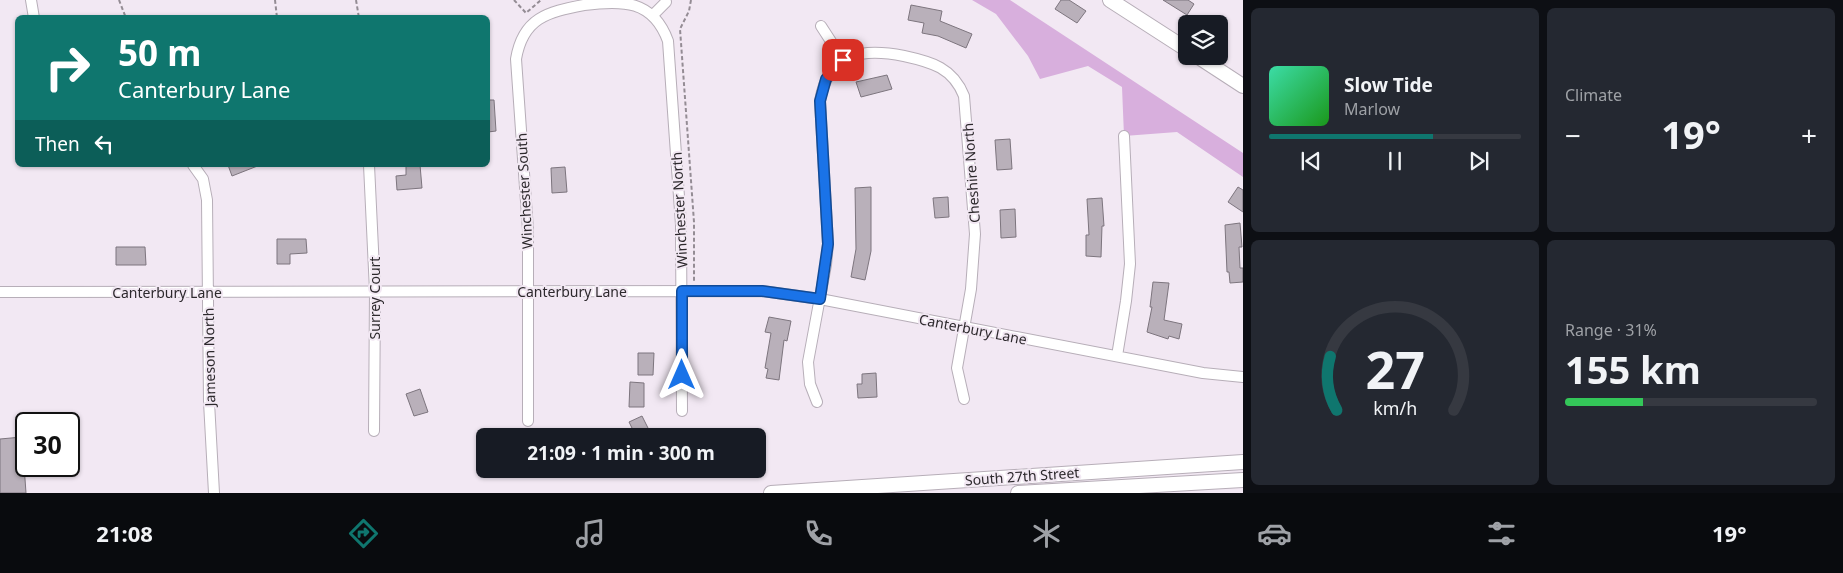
<!DOCTYPE html>
<html lang="en">
<head>
<meta charset="utf-8">
<style>
  body { margin:0; font-family:"Noto Sans",sans-serif; background:#242831; color:#f1f3f6; height:100vh; display:flex; flex-direction:column; font-size:19px; white-space:nowrap }
  * { box-sizing:border-box; margin:0 }
  p { font-size:16px; color:#9ea1a6 }
  .icon { flex:none; width:28px; height:28px; fill:none; stroke:currentColor; stroke-width:2; stroke-linecap:round; stroke-linejoin:round }
  .map { position:relative; flex:1; overflow:hidden }
  .sheet { display:flex; flex-direction:column; gap:8px; padding:8px; background:#0d0f14; width:600px }
  .sheet>* { flex:none }
  .banner { position:absolute; left:15px; top:15px; width:475px; height:152px; border-radius:8px; box-shadow:0 1px 4px #0004; background:#0f766e; color:#fff; overflow:hidden }
  .fabs { position:absolute; left:1178px; top:15px; display:grid; gap:10px }
  .fabs a { display:grid; place-items:center; width:50px; height:50px; border-radius:8px; background:#171b24; box-shadow:0 1px 4px #0004; font-size:25px }
  .speed { position:absolute; left:15px; top:412px; display:flex; gap:10px; font-size:25px; font-weight:700; text-align:center }
  .speed>* { display:grid; place-content:center; width:65px; height:65px; border-radius:50%; background:#171b24; box-shadow:0 1px 4px #0004; line-height:1 }
  .speed .limit { border:2px solid #111; border-radius:8px; background:#fff; color:#111 }
  .pin { position:absolute; display:grid; place-items:center; width:42px; height:42px; color:#fff; margin:-21px; border-radius:10px; box-shadow:0 2px 8px #0006 }
  .me { position:absolute; width:55px; margin:-28px; rotate:0deg; stroke-linejoin:round; filter:drop-shadow(0 0 4px #0008) }
  .turn { display:flex; align-items:center; gap:18px; height:105px; padding:0 20px; font-size:22px }
  .turn .icon { width:65px; height:65px; stroke-width:2.5 }
  .turn b { display:block; font-size:35px; line-height:42px }
  .then { display:flex; align-items:center; height:48px; padding:0 20px; background:#0003; gap:10px; font-size:19px }
  .big { font-size:38px; font-weight:700; line-height:1.1 }
  .sheet .widget { flex:1; display:flex; flex-direction:column; justify-content:center; gap:8px; min-width:0; padding:0 18px; border-radius:8px; background:#242831 }
  .sheet .dial { align-items:center; gap:0 }
  .dial svg { height:130px; overflow:visible; fill:none; stroke:#363941; stroke-width:7; stroke-linecap:round; text-anchor:middle }
  .dial text { fill:#f1f3f6; stroke:none }
  .song { display:flex; align-items:center; gap:15px }
  .cover { width:60px; height:60px; border-radius:8px; background:linear-gradient(135deg,hsl(160 70% 55%),hsl(120 70% 35%)) }
  .played { height:5px; border-radius:2px; background:linear-gradient(90deg,#0f766e 65%,#363941 65%) }
  .keys { display:flex; justify-content:space-around; direction:ltr }
  .heat { display:flex; justify-content:space-between; align-items:center; font-size:28px; direction:ltr }
  .charge { height:8px; border-radius:4px; background:linear-gradient(90deg,#34c759 31%,#363941 0) }
  .sheet .tiles { flex:1; display:grid; gap:8px; grid-template-columns:repeat(2,1fr) }
  .trip { position:absolute; left:476px; top:428px; width:290px; height:50px; border-radius:8px; background:#171b24; box-shadow:0 1px 4px #0004; font-weight:700; line-height:50px; text-align:center }
  .tabs { display:flex; height:80px; justify-content:space-around; align-items:center; background:#090b0e; color:#9ea1a6 }
  .tabs .icon { width:35px; height:35px }
  .tabs .current { color:#0f766e }
  .tabs b { font-size:22px; color:#f1f3f6 }
  main { display:flex; flex:1; min-height:0 }
  .map>svg:first-child { display:block }
</style>
</head>
<body>
<main>
<div class="map">
<svg width="1243" height="493" viewBox="0 0 1243 493">
  <rect width="100%" height="100%" fill="#f2e8f3"/>
  <!-- green -->
  <path fill="#d8afdd" d="M972,0H1010L1243,153V177L1177,132L1124,136L1122,87L1088,66L1040,79L1028,56L996,14Z"/>
  <!-- building -->
  <path fill="#b9b0ba" stroke="#7d757e" d="M1061,0H1069L1086,11L1077,23L1055,9Z
    M1163,0H1188L1194,4L1187,15Z
    M911,5L942,11L940,21L972,34L966,48L938,36L922,33L924,23L908,20Z
    M887,75L892,89L861,97L856,82Z
    M488,100H494L496,131L488,132Z
    M1010,139L1012,169L997,170L995,140Z
    M228,165H260L232,176Z
    M406,165H420L422,188L397,190L396,176L406,175Z
    M565,167L567,192L552,193L551,168Z
    M871,187V251L865,280L851,277L856,249L855,188Z
    M1238,187L1243,190V212L1228,202Z
    M948,197L949,217L935,218L933,198Z
    M1102,198L1104,226H1102L1101,257L1086,256V235H1089L1087,199Z
    M1015,209L1016,237L1001,238L1000,210Z
    M1240,223L1242,247H1239L1240,268H1243V282L1230,283L1229,272H1227L1225,225Z
    M277,239H306L307,253L290,254V264H277Z
    M116,247H145L146,265H116Z
    M1153,282L1169,283L1164,320L1182,324L1179,339L1169,336L1168,339L1147,332L1152,307H1150Z
    M769,317L791,321L787,341L784,340L779,380L766,378L768,369L765,368L771,333L765,332Z
    M638,353H654L653,375H638Z
    M876,373L877,397L858,398L857,384H862V374Z
    M630,382L644,383V407H629Z
    M420,389L428,412L414,416L406,394Z
    M642,416L652,436H636L629,422Z
    M22,437L26,493H0V439Z"/>
  <g fill="none" stroke-linecap="round" stroke-linejoin="round">
    <!-- street casing -->
    <g stroke="#b7aeb8" stroke-width="12">
      <path id="street" d="M31,0L34,18
        M653,15L666,2
        M821,26L843,60
        M193,165L203,179L207,200L209,402L214,493
        M369,165L375,291L374,431
        M0,292L762,291L820,299L1203,373L1243,377
        M1117,356L1126,301L1130,264L1124,136
        M817,402L810,384L808,362L826,265L828,244L820,101C828,52 863,48 904,56C932,62 953,68 964,96L975,234L971,289L957,368L964,399
        M528,421V230L516,59C523,18 547,12 584,5C623,0 653,0 668,41L681,225L682,411"/>
    </g>
    <!-- secondary casing -->
    <g stroke="#b7aeb8" stroke-width="16">
      <path id="secondary" d="M1110,0L1186,49
        M1197,56L1243,86
        M771,493L1243,462
        M1018,493L1243,480"/>
    </g>
    <!-- path -->
    <path stroke="#948c94" stroke-width="2" stroke-dasharray="4 2.5" stroke-linecap="butt" d="M119,0L126,18
      M275,0L277,18
      M356,0L359,18
      M514,0L526,13L541,0
      M691,0L689,11L680,29L694,222V282"/>
    <!-- street -->
    <use href="#street" stroke="#fff" stroke-width="10"/>
    <!-- secondary -->
    <use href="#secondary" stroke="#fff" stroke-width="14"/>
  </g>
  <g fill="none" stroke-linecap="round" stroke-linejoin="round">
    <!-- route casing -->
    <g stroke="#114b97" stroke-width="12">
      <path id="route" d="M682,375V291H762L820,299L828,244L820,101L826,79L843,60"/>
    </g>
    <!-- route -->
    <use href="#route" stroke="#1a73e8" stroke-width="9"/>
  </g>
  <g text-anchor="middle" dominant-baseline="central" stroke-width="4" stroke-linejoin="round" paint-order="stroke">
    <!-- street labels -->
    <g font-size="14" fill="#2d292d" stroke="#f2e8f3">
      <text transform="translate(971 173) rotate(-94)">Cheshire North</text>
      <text transform="translate(524 191) rotate(-93)">Winchester South</text>
      <text transform="translate(679 210) rotate(-93)">Winchester North</text>
      <text x="572" y="291">Canterbury Lane</text>
      <text x="167" y="292">Canterbury Lane</text>
      <text transform="translate(374 298) rotate(-90)">Surrey Court</text>
      <text transform="translate(973 329) rotate(11)">Canterbury Lane</text>
      <text transform="translate(209 357) rotate(-91)">Jameson North</text>
      <text transform="translate(1022 476) rotate(-4)">South 27th Street</text>
    </g>
  </g>
</svg>
<div class="fabs">
<a><svg class="icon" aria-label="layers" viewBox="0 0 24 24"><path d="M12 4l9 5-9 5-9-5zM3 14l9 5 9-5"/></svg></a>
</div>
<div class="speed"><div class="limit">30</div></div>
<div class="pin" style="left:843px;top:60px;background:#d93025"><svg class="icon" aria-label="arrive" viewBox="0 0 24 24"><path d="M6 21V4h12l-3 4 3 4H6"/></svg></div>
<svg class="me" style="left:682px;top:375px" viewBox="-20 -20 40 40"><path d="M0-17L14 15 0 8-14 15z" fill="#1a73e8" stroke="#fff" stroke-width="4"/></svg>
<div class="trip">21:09 · 1 min · 300 m</div>
<div class="banner">
<div class="turn"><svg class="icon" aria-label="right" viewBox="0 0 24 24"><path d="M7 20v-9h11M14 6l5 5-5 5"/></svg><div><b>50 m</b>Canterbury Lane</div></div>
<div class="then">Then<svg class="icon" aria-label="left" viewBox="0 0 24 24"><path d="M17 20v-9H6M10 6l-5 5 5 5"/></svg></div>
</div>
</div>
<section class="sheet">
<div class="tiles">
<div class="widget">
<div class="song"><i class="cover"></i><div><b>Slow Tide</b><p>Marlow</p></div></div>
<div class="played"></div>
<div class="keys"><svg class="icon" aria-label="previous" viewBox="0 0 24 24"><path d="M18 5L8 12l10 7zM5 5v14"/></svg><svg class="icon" aria-label="pause" viewBox="0 0 24 24"><path d="M8 5v14M16 5v14"/></svg><svg class="icon" aria-label="next" viewBox="0 0 24 24"><path d="M6 5l10 7-10 7zM19 5v14"/></svg></div>
</div>
<div class="widget"><p>Climate</p>
<div class="heat"><a>−</a><b class="big">19°</b><a>+</a></div>
</div>
<div class="widget dial"><svg viewBox="0 0 100 80">
<path d="M14 69A42 42 0 1 1 86 69"/>
<path d="M14 69A42 42 0 0 1 10 36" stroke="#0f766e"/>
<text x="50" y="56" font-size="32" font-weight="700">27</text>
<text x="50" y="72" font-size="11">km/h</text>
</svg></div>
<div class="widget"><p>Range · 31%</p><b class="big">155 km</b><div class="charge"></div></div>
</div>
</section>
</main>
<nav class="tabs">
<b>21:08</b>
<svg class="icon current" aria-label="directions" viewBox="0 0 24 24"><path d="M12 3l9 9-9 9-9-9zM9 14v-3h6M13 9l2 2-2 2"/></svg>
<svg class="icon" aria-label="music" viewBox="0 0 24 24"><path d="M9 18V5l10-2v13"/><circle cx="6" cy="18" r="3"/><circle cx="16" cy="16" r="3"/></svg>
<svg class="icon" aria-label="phone" viewBox="0 0 24 24"><path d="M5 4h4l2 5-3 2q2 4 5 5l2-3 5 2v4C11 20 4 13 5 4z"/></svg>
<svg class="icon" aria-label="climate" viewBox="0 0 24 24"><path d="M12 3v18M4 7l16 10M4 17L20 7"/></svg>
<svg class="icon" aria-label="car" viewBox="0 0 24 24"><path d="M5 17H2v-5l4-1 3-4h7l3 4 3 1v5h-3M9 17h6M6 11h13"/><circle cx="7" cy="17" r="2"/><circle cx="17" cy="17" r="2"/></svg>
<svg class="icon" aria-label="filters" viewBox="0 0 24 24"><path d="M4 7h16M4 17h16"/><circle cx="9" cy="7" r="2"/><circle cx="15" cy="17" r="2"/></svg>
<b>19°</b>
</nav>
</body>
</html>
